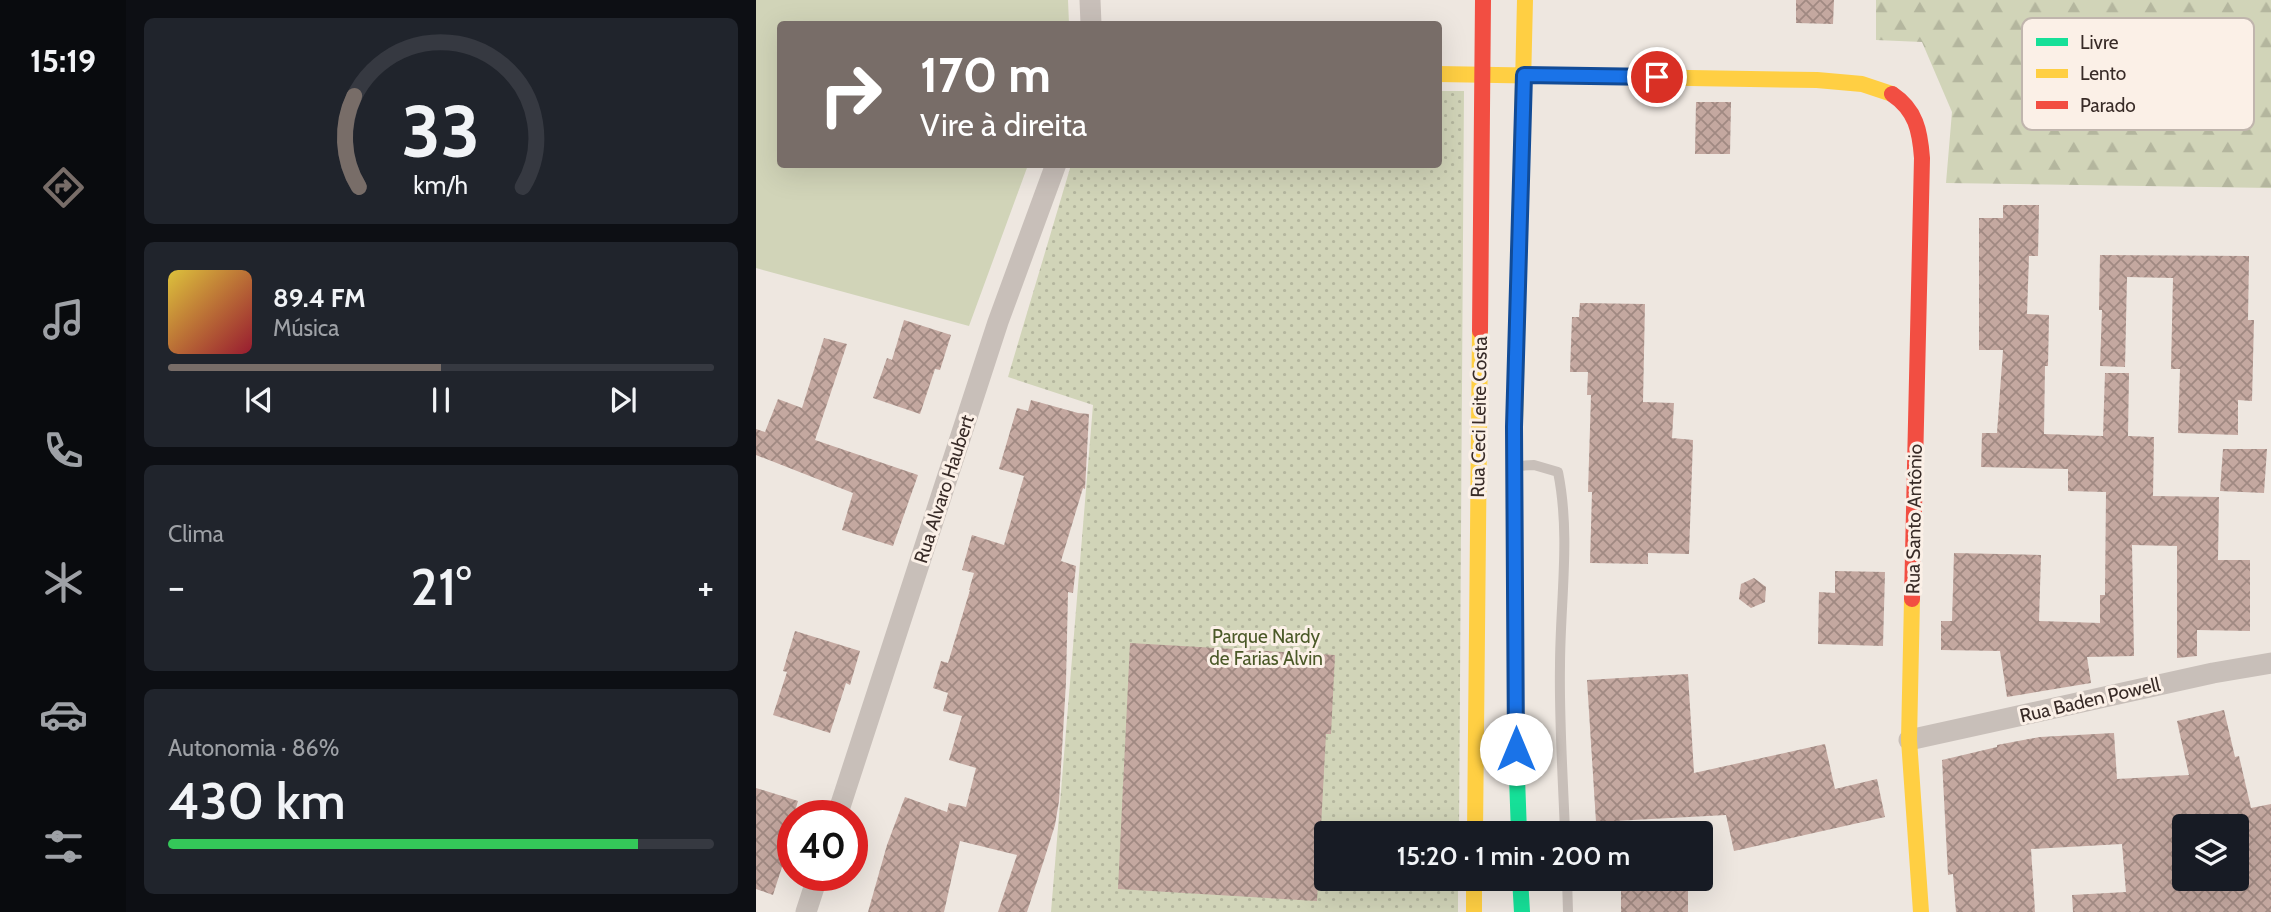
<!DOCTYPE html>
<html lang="pt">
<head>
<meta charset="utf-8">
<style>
  body { margin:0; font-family:Cabin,sans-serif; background:#20242c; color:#f1f3f6; height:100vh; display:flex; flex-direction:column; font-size:26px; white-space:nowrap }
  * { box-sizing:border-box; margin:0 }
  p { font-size:23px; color:#9ea1a6 }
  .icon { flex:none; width:38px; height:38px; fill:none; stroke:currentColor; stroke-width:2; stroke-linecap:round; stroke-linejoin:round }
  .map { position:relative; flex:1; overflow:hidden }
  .panel { display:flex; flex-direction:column; gap:18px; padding:18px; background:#0d0f14; width:630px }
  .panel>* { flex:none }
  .banner { position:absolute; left:21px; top:21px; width:665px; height:147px; border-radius:7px; box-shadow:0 7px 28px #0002; background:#786d68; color:#fff; overflow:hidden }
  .buttons { position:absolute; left:1416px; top:814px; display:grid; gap:14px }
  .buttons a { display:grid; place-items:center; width:77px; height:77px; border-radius:7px; background:#171b24; box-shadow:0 7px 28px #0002; font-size:35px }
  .speed { position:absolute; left:21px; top:800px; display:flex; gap:14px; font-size:35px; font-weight:700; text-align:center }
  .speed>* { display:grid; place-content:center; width:91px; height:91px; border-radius:50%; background:#171b24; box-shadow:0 7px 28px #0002; line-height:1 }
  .speed .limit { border:10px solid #d22; background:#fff; color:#111 }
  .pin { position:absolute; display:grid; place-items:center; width:60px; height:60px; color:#fff; margin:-30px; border:4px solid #fff; border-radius:50%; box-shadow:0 2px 7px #0007 }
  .me { position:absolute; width:77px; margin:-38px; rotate:0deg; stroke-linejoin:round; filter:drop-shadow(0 0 5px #0008) }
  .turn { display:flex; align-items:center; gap:24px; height:147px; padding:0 28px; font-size:32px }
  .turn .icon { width:91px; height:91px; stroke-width:2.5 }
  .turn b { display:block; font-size:49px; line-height:60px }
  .big { font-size:52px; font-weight:600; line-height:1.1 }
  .panel .widget { flex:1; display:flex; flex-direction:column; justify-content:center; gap:10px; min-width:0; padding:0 24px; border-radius:10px; background:#20242c }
  .panel .dial { align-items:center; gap:0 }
  .dial svg { height:182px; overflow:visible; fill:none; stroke:#363941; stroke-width:7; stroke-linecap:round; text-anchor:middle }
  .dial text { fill:#f1f3f6; stroke:none }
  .song { display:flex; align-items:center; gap:21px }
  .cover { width:84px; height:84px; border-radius:10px; background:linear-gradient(135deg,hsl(50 70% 55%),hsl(350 70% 35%)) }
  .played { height:7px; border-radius:4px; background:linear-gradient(90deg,#786d68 50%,#363941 50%) }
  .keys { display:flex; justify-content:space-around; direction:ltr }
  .heat { display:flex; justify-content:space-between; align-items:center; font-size:38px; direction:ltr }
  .charge { height:10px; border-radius:5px; background:linear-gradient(90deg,#34c759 86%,#363941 0) }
  .trip { position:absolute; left:558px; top:821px; width:399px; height:70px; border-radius:7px; background:#171b24; box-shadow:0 7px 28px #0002; font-weight:600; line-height:70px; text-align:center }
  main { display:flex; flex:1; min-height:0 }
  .tab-bar { display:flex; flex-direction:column; width:126px; justify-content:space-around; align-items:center; background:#090b0e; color:#9ea1a6 }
  .tab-bar .icon { width:49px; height:49px }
  .tab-bar .selected { color:#786d68 }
  .tab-bar b { font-size:32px; color:#f1f3f6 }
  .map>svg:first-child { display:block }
</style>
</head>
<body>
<main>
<nav class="tab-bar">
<b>15:19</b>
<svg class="icon selected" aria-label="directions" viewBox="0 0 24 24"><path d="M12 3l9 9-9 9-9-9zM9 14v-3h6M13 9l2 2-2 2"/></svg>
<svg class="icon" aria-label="music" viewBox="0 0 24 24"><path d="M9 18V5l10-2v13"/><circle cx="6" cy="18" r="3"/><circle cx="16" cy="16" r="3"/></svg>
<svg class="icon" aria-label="phone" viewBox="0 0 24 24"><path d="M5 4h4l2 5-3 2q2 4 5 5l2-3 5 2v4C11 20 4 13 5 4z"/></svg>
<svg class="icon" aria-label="climate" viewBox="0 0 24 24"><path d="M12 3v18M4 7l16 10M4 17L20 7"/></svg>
<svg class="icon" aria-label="car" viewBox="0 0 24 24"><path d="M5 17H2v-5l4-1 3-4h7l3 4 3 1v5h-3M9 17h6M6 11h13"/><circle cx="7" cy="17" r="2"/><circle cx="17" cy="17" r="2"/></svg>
<svg class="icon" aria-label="filters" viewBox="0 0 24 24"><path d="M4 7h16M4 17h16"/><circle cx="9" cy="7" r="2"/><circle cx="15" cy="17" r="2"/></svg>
</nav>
<section class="panel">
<div class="widget dial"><svg viewBox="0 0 100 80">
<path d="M14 69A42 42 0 1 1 86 69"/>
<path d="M14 69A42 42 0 0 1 12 29" stroke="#786d68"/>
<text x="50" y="56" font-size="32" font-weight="700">33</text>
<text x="50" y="72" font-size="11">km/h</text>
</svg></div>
<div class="widget">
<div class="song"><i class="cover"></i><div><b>89.4 FM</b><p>Música</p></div></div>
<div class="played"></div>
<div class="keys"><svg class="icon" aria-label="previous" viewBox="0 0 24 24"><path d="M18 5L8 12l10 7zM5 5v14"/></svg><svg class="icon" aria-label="pause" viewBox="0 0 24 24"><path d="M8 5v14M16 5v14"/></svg><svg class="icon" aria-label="next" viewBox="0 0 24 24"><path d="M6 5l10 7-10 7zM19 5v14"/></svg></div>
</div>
<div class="widget"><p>Clima</p>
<div class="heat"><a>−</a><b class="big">21°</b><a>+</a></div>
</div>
<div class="widget"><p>Autonomia · 86%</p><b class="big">430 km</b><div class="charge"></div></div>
</section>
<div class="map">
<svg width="1515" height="912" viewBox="0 0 1515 912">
  <defs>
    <pattern id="forest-firs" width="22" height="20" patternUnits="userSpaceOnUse" patternTransform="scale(1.75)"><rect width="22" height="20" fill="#d1d4b8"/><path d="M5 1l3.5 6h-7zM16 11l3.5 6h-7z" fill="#b4b69e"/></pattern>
    <pattern id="park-dots" width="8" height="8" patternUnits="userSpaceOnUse" patternTransform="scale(1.75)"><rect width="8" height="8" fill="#d1d4b8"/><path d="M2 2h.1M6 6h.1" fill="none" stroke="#b4b69e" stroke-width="1.8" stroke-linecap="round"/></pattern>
    <pattern id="building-cross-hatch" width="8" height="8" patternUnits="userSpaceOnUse" patternTransform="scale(1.75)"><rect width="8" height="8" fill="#c4a8a0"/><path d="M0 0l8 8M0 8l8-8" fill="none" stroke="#a08982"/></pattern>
  </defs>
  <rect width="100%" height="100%" fill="#eee7e0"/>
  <!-- grass -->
  <path fill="#d1d4b8" d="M0,0H312L313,24H24V164L272,165L213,326L0,268Z"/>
  <!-- forest -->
  <path fill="url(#forest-firs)" d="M1120,0H1515V188L1190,183L1196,112L1166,42L1120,40Z"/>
  <!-- park -->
  <path fill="url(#park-dots)" d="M683,91H708L703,833H570V878L702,879V912H295L337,405L252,377L315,165L682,164Z"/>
  <!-- building -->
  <path fill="url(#building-cross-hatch)" fill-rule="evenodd" d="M1040,0H1078L1077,24L1040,23Z
    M940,102H975L974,154H939Z
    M1247,205H1283L1282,256H1273L1271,314L1293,315L1292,366H1289L1288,434L1347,436L1349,373H1373L1372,436L1398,437L1397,496L1463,497L1462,560H1494V631L1441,630V656L1421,658V546L1376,545L1378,656L1331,657L1335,683L1251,697L1244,651L1185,650V621H1196L1198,553L1285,555L1283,621L1344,623V595H1349L1350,492L1312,491V469L1225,467L1226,433H1241L1247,350H1223V218H1247Z
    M1344,255L1493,256L1492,320H1498L1496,401L1482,400V435L1422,433L1424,369H1415L1417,278L1371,277L1369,367L1344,366L1346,310H1343Z
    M824,303L889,304L887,402L918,403L916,438L937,440L933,554L892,553V564L834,563L836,492H832L835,395H831L832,372H814L816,317H823Z
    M148,320L195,335L184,370L179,369L164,414L117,398L131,358L136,360Z
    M68,338L91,344L59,440L162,475L137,546L86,530L97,493L0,455V429L9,432L22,399L46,408Z
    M275,400L322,413L333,414L329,489L327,488L305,561L320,566L317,593L312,592L310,682L303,801L299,825L287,863L271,912H242L261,855L204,841L188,912H112L131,845L149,797L191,812L193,803L210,807L220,768L193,760L206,716L187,711L192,693L177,688L185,661L192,663L214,590H213L218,573L206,570L216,535L248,545L268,476L243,469L261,408L272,411Z
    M1467,449H1511L1508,493L1464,491Z
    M1079,571L1129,572L1127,646L1062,644L1063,592L1079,593Z
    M998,578L1010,587L1009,602L995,608L983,599L985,584Z
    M39,631L104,651L94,685L90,683L74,733L17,715L31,672L27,671Z
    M374,643L579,655L575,734H570L561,901L362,889Z
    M932,674L938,773L1069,744L1079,789L1121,779L1129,817L978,851L970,815L840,822L831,680Z
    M1468,710L1479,757L1483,756L1495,808L1515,804V912H1317L1316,895L1370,892L1366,844L1275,849L1279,912H1200L1197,874L1192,875L1186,760L1241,747V745L1284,737L1358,733L1361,779L1433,775L1421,721ZM1428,826H1480V878H1428Z
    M0,788L42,801L30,843L33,845L17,895L0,889Z
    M865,881L932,882V912H865Z"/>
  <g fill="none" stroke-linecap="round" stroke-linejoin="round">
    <!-- lane -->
    <path stroke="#c8bfb9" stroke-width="10" d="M761,466L778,465L802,472C815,536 804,602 804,666C803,722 807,777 809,833
      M811,878L812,912"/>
    <!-- street -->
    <path stroke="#c8bfb9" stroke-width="21" d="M334,0L335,24
      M1153,740L1457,673L1515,663
      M81,816L242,322L300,164
      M50,912L62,875"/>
    <!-- fast -->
    <path stroke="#16e098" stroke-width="16" d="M758,463L760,749L763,833
      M764,878L766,912"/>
    <!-- slow -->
    <path stroke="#ffcf43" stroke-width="16" d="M682,74L1061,80L1106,84L1136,94
      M758,463L769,0
      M1156,599L1153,740L1165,912
      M719,833L724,331
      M718,878V912"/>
    <!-- jam -->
    <path stroke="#f24e42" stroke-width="16" d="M1136,94C1160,110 1164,131 1166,158L1156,599
      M724,331L727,0"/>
  </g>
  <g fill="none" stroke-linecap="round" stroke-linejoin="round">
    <!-- route casing -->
    <g stroke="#114b97" stroke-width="18">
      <path id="route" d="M760,749L758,427L768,75L901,77"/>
    </g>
    <!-- route -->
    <use href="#route" stroke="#1a73e8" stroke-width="12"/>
  </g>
  <g text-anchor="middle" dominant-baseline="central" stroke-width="6" stroke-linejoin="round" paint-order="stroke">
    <!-- street labels -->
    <g font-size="19" fill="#382b27" stroke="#fbf0e7">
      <text transform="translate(723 417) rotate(-89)">Rua Ceci Leite Costa</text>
      <text transform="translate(188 489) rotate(-72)">Rua Alvaro Haubert</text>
      <text transform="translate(1158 519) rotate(-89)">Rua Santo Antônio</text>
      <text transform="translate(1334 700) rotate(-13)">Rua Baden Powell</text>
    </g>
    <!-- park labels -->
    <g font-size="19" fill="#4b5928" stroke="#fbf0e7">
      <text x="510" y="636">Parque Nardy<tspan x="510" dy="22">de Farias Alvin</tspan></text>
    </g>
  </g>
  <!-- legend -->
  <rect x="1266" y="18" width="232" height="112" rx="10" fill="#fbf0e7" stroke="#c0b5ad" stroke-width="2"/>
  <rect x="1280" y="38" width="32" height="8" fill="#16e098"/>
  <rect x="1280" y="69" width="32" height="9" fill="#ffcf43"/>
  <rect x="1280" y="101" width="32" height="8" fill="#f24e42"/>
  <g font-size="19" fill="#382b27">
    <text x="1324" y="49">Livre</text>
    <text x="1324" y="80">Lento</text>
    <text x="1324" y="112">Parado</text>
  </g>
</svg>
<div class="buttons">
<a><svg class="icon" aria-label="layers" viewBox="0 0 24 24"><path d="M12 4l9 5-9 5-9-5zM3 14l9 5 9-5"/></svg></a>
</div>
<div class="speed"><div class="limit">40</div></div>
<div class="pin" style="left:901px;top:77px;background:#d93025"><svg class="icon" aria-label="arrive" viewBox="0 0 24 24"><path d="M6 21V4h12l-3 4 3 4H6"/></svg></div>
<svg class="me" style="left:760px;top:749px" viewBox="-20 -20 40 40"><circle r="19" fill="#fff"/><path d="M0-13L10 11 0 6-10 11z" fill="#1a73e8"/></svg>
<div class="trip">15:20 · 1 min · 200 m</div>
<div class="banner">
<div class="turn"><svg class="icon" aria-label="right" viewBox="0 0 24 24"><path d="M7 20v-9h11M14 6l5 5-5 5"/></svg><div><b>170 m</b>Vire à direita</div></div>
</div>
</div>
</main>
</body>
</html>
